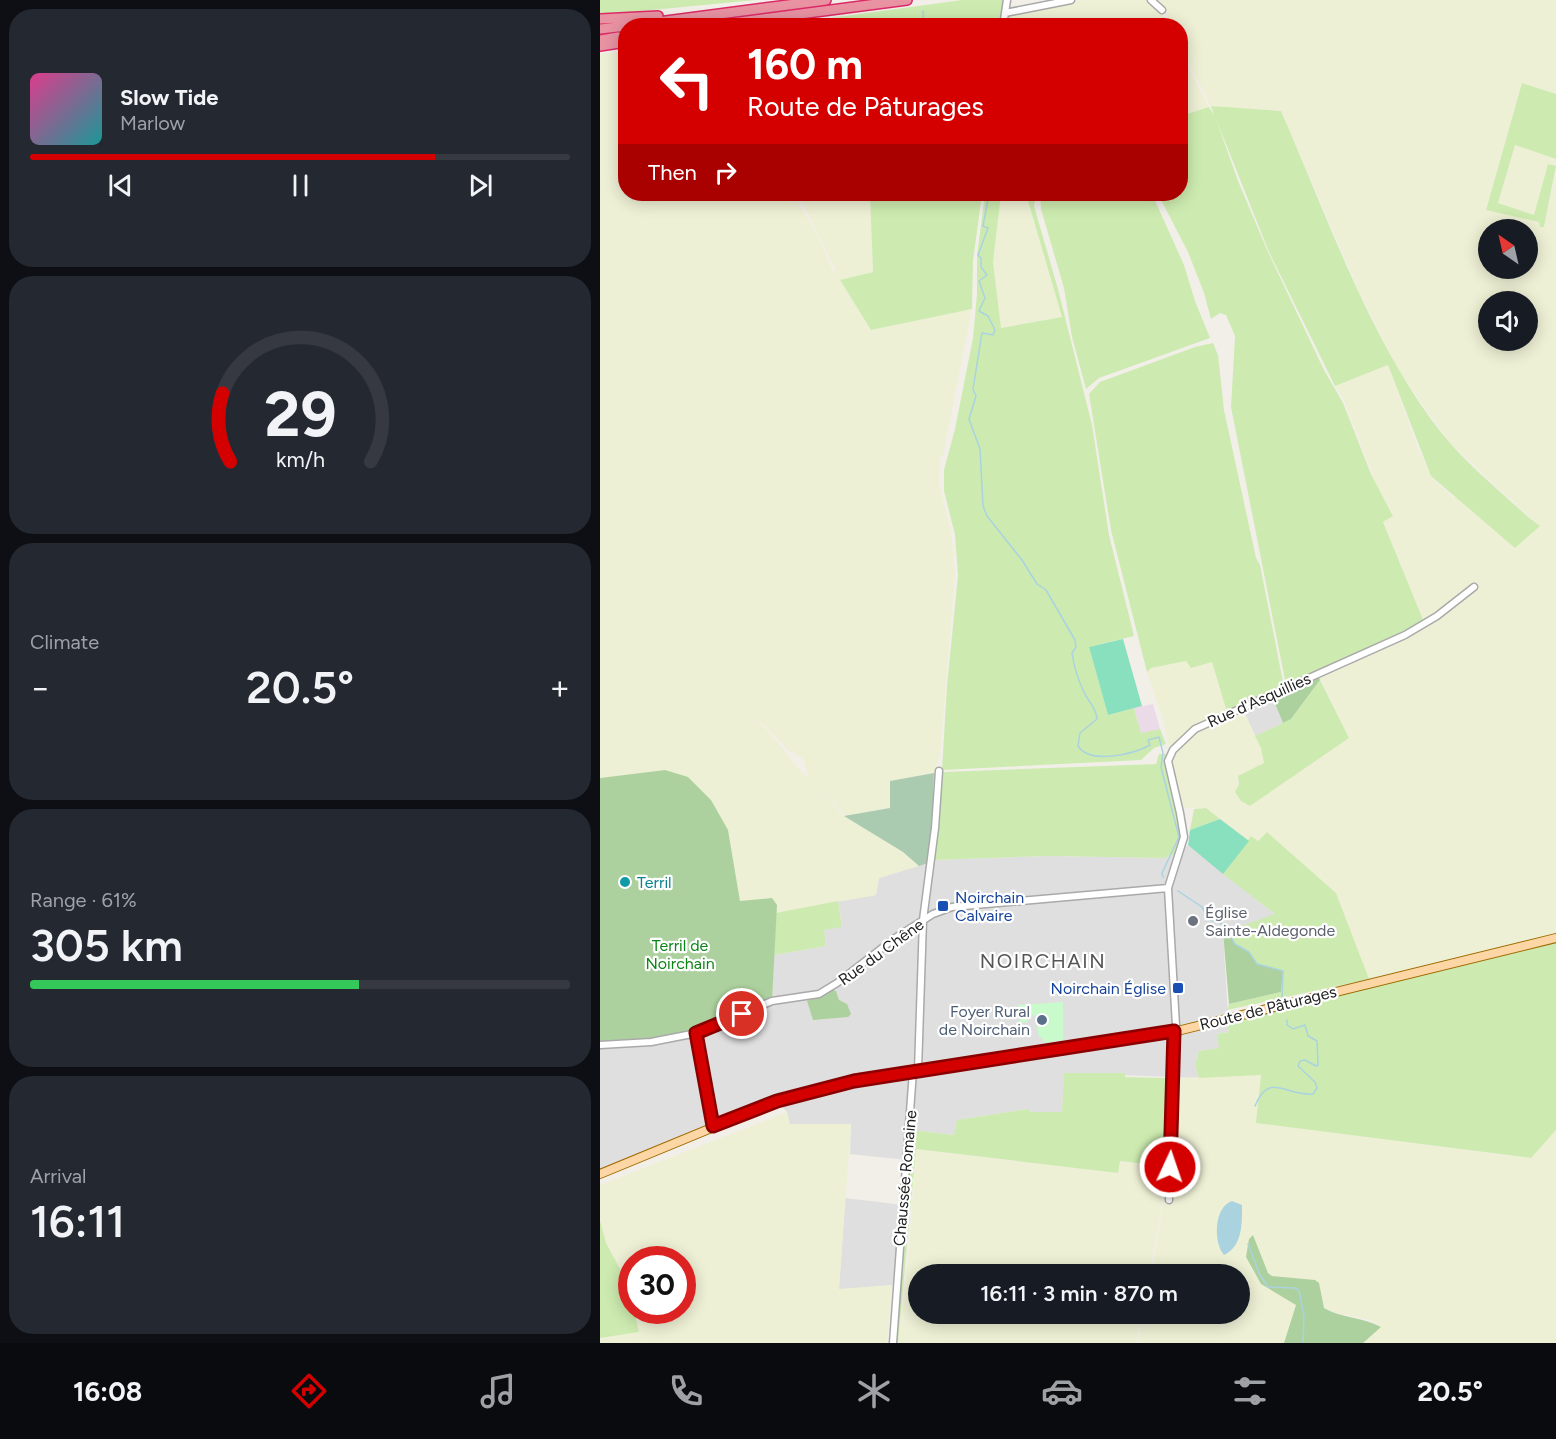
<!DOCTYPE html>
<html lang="en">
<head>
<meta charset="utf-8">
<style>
  body { margin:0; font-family:Figtree,sans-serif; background:#242831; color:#f1f3f6; height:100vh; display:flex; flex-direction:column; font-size:22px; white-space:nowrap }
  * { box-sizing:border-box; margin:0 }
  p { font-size:20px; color:#9ea1a6 }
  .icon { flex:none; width:33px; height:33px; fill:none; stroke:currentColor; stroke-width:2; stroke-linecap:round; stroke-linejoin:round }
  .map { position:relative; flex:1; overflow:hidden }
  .side { display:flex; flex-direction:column; gap:9px; padding:9px; background:#0d0f14; width:600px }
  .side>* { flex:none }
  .guide { position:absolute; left:18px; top:18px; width:570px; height:183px; border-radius:24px; box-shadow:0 3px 15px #0003; background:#d40000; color:#fff; overflow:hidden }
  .needle { width:39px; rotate:326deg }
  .buttons { position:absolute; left:878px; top:219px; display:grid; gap:12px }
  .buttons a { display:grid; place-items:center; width:60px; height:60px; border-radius:50%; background:#171b24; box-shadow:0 3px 15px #0003; font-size:30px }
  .speed { position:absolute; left:18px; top:1246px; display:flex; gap:12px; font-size:30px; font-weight:700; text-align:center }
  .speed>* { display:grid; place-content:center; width:78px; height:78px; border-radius:50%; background:#171b24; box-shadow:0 3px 15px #0003; line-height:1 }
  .speed .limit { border:9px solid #d22; background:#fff; color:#111 }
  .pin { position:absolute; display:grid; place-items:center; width:51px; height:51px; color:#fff; margin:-26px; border:3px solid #fff; border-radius:50%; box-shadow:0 2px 6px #0007 }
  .me { position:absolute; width:66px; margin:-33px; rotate:3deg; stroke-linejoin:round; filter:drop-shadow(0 0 4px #0008) }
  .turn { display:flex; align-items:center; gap:21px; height:126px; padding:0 30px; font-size:27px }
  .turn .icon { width:78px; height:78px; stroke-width:2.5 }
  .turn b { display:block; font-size:42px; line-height:51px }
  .then { display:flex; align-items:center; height:57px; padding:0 30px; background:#0003; gap:12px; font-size:22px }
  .big { font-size:45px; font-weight:600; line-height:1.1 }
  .side .tile { flex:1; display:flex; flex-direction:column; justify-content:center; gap:9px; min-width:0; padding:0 21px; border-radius:24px; background:#242831 }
  .side .dial { align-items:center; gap:0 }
  .dial svg { height:156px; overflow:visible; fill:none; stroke:#363941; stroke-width:7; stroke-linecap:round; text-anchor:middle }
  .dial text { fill:#f1f3f6; stroke:none }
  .song { display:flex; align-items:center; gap:18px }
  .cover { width:72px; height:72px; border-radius:9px; background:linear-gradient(135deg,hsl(330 70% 55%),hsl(180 70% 35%)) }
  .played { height:6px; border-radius:3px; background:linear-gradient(90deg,#d40000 75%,#363941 75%) }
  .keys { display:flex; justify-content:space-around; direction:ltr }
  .heat { display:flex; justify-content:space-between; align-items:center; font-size:33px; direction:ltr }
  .charge { height:9px; border-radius:4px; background:linear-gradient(90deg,#34c759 61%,#363941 0) }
  .trip { position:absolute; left:308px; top:1264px; width:342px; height:60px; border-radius:30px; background:#171b24; box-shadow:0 3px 15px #0003; font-weight:600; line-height:60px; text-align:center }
  .tab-bar { display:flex; height:96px; justify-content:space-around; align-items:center; background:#090b0e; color:#9ea1a6 }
  .tab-bar .icon { width:42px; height:42px }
  .tab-bar .selected { color:#d40000 }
  .tab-bar b { font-size:27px; color:#f1f3f6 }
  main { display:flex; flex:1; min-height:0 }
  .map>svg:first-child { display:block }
</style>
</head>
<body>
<main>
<section class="side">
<div class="tile">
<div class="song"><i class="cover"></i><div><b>Slow Tide</b><p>Marlow</p></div></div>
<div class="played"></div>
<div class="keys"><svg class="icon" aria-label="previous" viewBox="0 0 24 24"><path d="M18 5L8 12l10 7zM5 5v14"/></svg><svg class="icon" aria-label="pause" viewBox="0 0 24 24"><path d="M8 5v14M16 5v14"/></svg><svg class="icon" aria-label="next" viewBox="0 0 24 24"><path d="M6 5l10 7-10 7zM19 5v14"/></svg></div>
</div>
<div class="tile dial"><svg viewBox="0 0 100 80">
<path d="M14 69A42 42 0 1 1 86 69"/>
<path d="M14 69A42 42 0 0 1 10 34" stroke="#d40000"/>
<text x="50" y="56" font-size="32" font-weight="700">29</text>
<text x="50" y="72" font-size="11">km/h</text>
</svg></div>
<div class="tile"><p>Climate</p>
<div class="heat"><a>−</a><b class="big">20.5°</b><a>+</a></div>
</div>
<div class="tile"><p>Range · 61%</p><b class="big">305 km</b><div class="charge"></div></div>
<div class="tile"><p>Arrival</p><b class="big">16:11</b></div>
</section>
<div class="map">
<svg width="956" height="1343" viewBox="0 0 956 1343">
  <rect width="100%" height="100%" fill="#f2efe9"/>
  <!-- residential -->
  <path fill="#e0dfdf" d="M671,694L683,723L655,736L642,707Z
    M588,845L676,915L623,932L629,1032L617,1034L620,1048L599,1051L595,1065L599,1078L464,1073L462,1113L430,1112L427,1109L357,1120L354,1135L310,1130L307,1160L250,1154L251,1124H189L187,1112L177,1101L0,1174V1045L172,1002L174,955L226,946L224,930L242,926L238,901L276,895L279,878L334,860L448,856L564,858L580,852Z
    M245,1198L303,1205L296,1285L239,1290Z"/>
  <!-- industrial -->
  <path fill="#ebdbe8" d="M553,704L560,729L541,734L534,708Z"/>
  <!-- farmland -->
  <path fill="#eef0d5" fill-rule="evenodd" d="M482,0H549L561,11L569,25L405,26L406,18L410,16Z
    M560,0H956V94L922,83L886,209L939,222L944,227L956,175V938L770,984L736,893L667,832L658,841L651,837L647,840L606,808H582L564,723L547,672L551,668L587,661L591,668L612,661L627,713L642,707L661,748L664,763L638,777L637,794L641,801L650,806L749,738L717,673L825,624L783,521L793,515L776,483L742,396L735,386L788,365L819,451L833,479L853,497L939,526L850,443L798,370L758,289L681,111L611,106L581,48L580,26L571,25ZM888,230H927V268H888ZM888,302H927V340H888Z
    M25,51L26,194H193L217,234L233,271H236L198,194H270L273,272L240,280L271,330L372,309L343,456L340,457L339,484L351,531L355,574L340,755L334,773L290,781V808L246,816L209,779L203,759L188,750L168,729L146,711L167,730L199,769L244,816L303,852L319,866L279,878L276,895L176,913L177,905L172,898L140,901L128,830L65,770L0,778V54Z
    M580,51L609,107L581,116H580Z
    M915,145L956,159V166L948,164L934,215L898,203Z
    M401,194H426L462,317L400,328L393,262Z
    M661,1075L657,1123L930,1158L956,1130V1343H763L781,1327L770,1320L731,1312L724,1307L715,1280L672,1276L664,1267L658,1247L650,1266L661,1284L696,1305L684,1343H538L543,1314H639V1275H551L563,1206L565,1180L563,1179L562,1206L549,1275H318V1314H542L536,1343H298L309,1247L316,1149L517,1173L520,1161L569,1167L573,1078Z
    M187,1112L190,1124H251L239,1289L292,1285L287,1343H0V1338L39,1332L34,1311H82V1260H32L31,1302L25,1278L6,1243L0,1220V1185Z"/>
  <!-- grass -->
  <path fill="#cdebb0" d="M0,0H156L0,15Z
    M362,0H404L400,25L262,26L261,19L219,25H179Z
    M922,83L956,94V159L915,145L898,203L934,215L948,164L956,166L944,227H940L939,222L886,210Z
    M611,106L681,111C727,216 770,341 840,431C865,463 899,490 928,517L940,526L915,548L831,476L788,365L735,386L669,252L616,119L638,181L668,252L724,370L743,403L771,474L793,516L783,522L824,622L686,685L631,407L635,336L626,315L620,313L611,319L604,293L588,252L558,194H580L581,116L609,107L614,115Z
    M270,194H382L373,261L372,309L271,330L240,280L273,272Z
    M385,194H401L393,262L401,328L462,317L426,194H436L434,206L458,289L492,425L509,535L534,636L489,647L508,715L534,708L541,733L560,729L566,744L554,748L541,760L342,770L347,686L358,575L355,535L344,491V470L355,429L373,338L377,294V256Z
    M440,194H552L584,265L595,301L610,338L499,378L486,389L472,337L464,288L441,209Z
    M613,343L618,355L624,410L656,558L660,565L683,682L681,688L627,712L612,662L591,668L586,661L551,668L547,672L511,530L489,394L500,382L595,347Z
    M720,680L749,738L650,806L641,801L635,792L639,784L638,776L664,763L661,748L655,736L691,719Z
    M559,754H566C565,788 585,818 580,852L564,858L448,856L334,860L343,772L556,764Z
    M606,808L620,819L590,830L594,809Z
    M667,832L736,893L769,979L627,1010L629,1004L681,992L683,971L657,964L649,952L635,944L628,931L675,914L623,874L651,836L658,841Z
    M238,901L242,927L224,930L226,946L174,955L176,913Z
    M956,938V1130L931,1158L656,1123L661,1075L599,1078L595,1065L599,1051L619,1048L617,1034L629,1032L626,1019Z
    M464,1073H525V1077L568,1078V1152L564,1166L520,1161L518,1173L316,1149L298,1343H295L312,1130L354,1135L357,1120L428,1109L430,1112H462Z
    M0,1220L6,1243L25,1278L32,1311H34L39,1332L0,1338Z"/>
  <!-- forest -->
  <path fill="#add19e" d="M717,673L720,680L691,719L683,723L671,694Z
    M65,770L88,777L111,800L128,830L140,901L172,898L177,905L172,1001L97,1033L66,1039L0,1045V778Z
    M628,931L635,944L649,952L657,964L683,971L681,992L629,1004L623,932Z
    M233,990L236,991L239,1000L247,1004L251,1014L248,1017L213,1020L207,1001Z
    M653,1235L668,1273L672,1276L715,1280L719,1283L724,1308C740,1318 763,1317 781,1327L763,1343H684L696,1305L661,1284L646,1257L649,1239Z"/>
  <!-- cemetery -->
  <path fill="#aacbaf" d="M334,773L333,798H337L331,862L319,866L303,852L244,816L290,808V781Z"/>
  <!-- park -->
  <path fill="#c8facc" d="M463,1002V1040L443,1043L442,1037H439L435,1015L427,1017L428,1022L420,1023L418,1005Z"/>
  <!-- pitch -->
  <path fill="#88e0be" d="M523,639L542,706L508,715L489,647Z
    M620,819L649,841L623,874L588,845L590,830Z"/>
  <!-- water -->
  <path fill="#aad3df" d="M632,1201L642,1205C642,1223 643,1246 624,1255C613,1242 614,1207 632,1201Z"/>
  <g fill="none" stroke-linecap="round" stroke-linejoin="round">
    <!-- stream -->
    <path stroke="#aad3df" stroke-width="1.5" d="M323,11L324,26
      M389,194L383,226L388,228L378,255L381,258V267L387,275L379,281L385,298L379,311L388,316L395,330L393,335L382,333L373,389L376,396L369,419L380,449L383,506L387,516L422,560L437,584L446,590L475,640L476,647L472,653C474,667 478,680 484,692C489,703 496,707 497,719L480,733L478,746C490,765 534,754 550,745L548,740L559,737L563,753L561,767L579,837L562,873L563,877
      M578,891L602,907L610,920L623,924L635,944L649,952L657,964L683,971L682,997
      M655,1106C670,1070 685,1097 713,1094L717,1088L715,1082L698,1066L700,1061L705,1060L716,1066L718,1065L717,1041L708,1036L705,1025L693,1029L687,1025V1020
      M648,1244L660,1275L668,1287L694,1288L699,1290L704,1316L703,1343"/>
    <!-- minor casing -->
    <g stroke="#a9a9a9" stroke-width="9">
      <path id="minor" d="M551,0L562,10
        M405,13L407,0
        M403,26L405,13L471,0
        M97,1033L113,1127
        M0,1045L51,1042L97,1033L172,1001L219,994L237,983L295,938L333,914L352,907L568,888
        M318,1070L323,920L335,828L339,771
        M569,1200L573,1040L576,1026L568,888L584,837L580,813L568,761L573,750L595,729L805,635L837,616L874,587
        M293,1343L313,1071"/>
    </g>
    <!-- major casing -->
    <g stroke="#a06b00" stroke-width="10">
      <path id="major" d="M0,1174L177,1101L229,1086L318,1070L565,1034L956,938"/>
    </g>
    <!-- highway casing -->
    <g stroke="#dc2a67" stroke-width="12">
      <path id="highway" d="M0,19L58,16
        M28,26L226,0
        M109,26L307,0
        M0,29L26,26
        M0,40L18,37
        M0,46L26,42"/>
    </g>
    <!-- minor -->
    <use href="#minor" stroke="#fff" stroke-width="6"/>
    <!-- major -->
    <use href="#major" stroke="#fcd6a4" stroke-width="8"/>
    <!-- highway -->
    <use href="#highway" stroke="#e892a2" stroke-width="9"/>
  </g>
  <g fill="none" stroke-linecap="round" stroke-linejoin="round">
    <!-- route casing -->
    <g stroke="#8a0000" stroke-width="15">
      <path id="route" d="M142,1014L96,1033L113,1126L177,1101L254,1081L574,1031L570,1167"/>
    </g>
    <!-- route -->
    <use href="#route" stroke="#d40000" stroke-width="10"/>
  </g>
  <!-- markers -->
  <circle fill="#0f9aa8" stroke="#fff" stroke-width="2" cx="25" cy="882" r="6"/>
  <g fill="#1a4fb4" stroke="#fff" stroke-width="2">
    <rect x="337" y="900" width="12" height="12" rx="3"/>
    <rect x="572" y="982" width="12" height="12" rx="3"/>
  </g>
  <circle fill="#6b7280" stroke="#fff" stroke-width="2" cx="593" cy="921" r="6"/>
  <circle fill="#5c6f8a" stroke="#fff" stroke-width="2" cx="442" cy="1020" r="6"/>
  <g text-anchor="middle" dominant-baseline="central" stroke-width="4.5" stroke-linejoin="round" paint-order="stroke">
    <!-- street labels -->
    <g font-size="16" fill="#222" stroke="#fff">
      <text transform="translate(659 700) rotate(-24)">Rue d'Asquillies</text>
      <text transform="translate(281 952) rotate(-36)">Rue du Chêne</text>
      <text transform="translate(668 1008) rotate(-14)">Route de Pâturages</text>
      <text transform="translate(305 1178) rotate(-85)">Chaussée Romaine</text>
    </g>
    <!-- culture labels -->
    <g font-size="16" fill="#0d838f" stroke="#fff" text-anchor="start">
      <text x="37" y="882">Terril</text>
    </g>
    <!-- transit labels -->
    <g font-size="16" fill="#164399" stroke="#fff" text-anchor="start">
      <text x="355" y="897">Noirchain<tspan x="355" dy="18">Calvaire</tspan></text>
      <text x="566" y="988" text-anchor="end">Noirchain Église</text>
    </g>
    <!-- worship labels -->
    <g font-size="16" fill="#5b616d" stroke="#fff" text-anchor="start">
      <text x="605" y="912">Église<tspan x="605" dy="18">Sainte-Aldegonde</tspan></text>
    </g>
    <!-- park labels -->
    <g font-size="16" fill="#0c8416" stroke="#fff">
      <text x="80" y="945">Terril de<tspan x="80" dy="18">Noirchain</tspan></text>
    </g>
    <!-- service labels -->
    <g font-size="16" fill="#4e5e75" stroke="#fff" text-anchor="end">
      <text x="430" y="1011">Foyer Rural<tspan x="430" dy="18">de Noirchain</tspan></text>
    </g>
    <!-- quarter labels -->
    <g font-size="20" letter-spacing="1.5" fill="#555" stroke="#fff">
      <text x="443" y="961">NOIRCHAIN</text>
    </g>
  </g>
</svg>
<div class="buttons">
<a><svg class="needle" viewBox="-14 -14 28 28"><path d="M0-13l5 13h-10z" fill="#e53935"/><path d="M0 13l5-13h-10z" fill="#9ea1a6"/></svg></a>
<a><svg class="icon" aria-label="sound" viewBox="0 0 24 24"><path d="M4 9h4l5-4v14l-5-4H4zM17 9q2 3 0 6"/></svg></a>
</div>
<div class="speed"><div class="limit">30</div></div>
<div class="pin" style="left:142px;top:1014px;background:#d93025"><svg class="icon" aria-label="arrive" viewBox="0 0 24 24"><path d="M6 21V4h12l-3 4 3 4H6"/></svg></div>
<svg class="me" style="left:570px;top:1167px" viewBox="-20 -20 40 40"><circle r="17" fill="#d40000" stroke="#fff" stroke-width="3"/><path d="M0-11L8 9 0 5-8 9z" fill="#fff"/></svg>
<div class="trip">16:11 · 3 min · 870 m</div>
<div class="guide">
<div class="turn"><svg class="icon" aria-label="left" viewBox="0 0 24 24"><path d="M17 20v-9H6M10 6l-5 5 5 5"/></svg><div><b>160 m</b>Route de Pâturages</div></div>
<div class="then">Then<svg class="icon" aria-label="right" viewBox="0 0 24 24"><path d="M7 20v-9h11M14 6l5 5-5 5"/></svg></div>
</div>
</div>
</main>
<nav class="tab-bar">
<b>16:08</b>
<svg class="icon selected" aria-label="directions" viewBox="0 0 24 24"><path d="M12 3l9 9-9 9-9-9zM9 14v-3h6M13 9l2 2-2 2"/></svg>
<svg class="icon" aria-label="music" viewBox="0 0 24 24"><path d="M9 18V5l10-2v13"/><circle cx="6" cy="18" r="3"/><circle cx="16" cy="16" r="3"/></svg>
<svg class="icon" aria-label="phone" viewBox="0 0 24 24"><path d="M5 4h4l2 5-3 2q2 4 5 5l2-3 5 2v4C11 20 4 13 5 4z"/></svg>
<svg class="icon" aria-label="climate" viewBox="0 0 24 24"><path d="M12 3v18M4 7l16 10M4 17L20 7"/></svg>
<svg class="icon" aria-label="car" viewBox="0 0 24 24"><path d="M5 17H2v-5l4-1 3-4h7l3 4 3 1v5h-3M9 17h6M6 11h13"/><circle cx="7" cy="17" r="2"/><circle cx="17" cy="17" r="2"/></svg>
<svg class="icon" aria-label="filters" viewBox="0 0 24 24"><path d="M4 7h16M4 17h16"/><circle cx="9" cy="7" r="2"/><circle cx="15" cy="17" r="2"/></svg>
<b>20.5°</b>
</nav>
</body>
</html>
